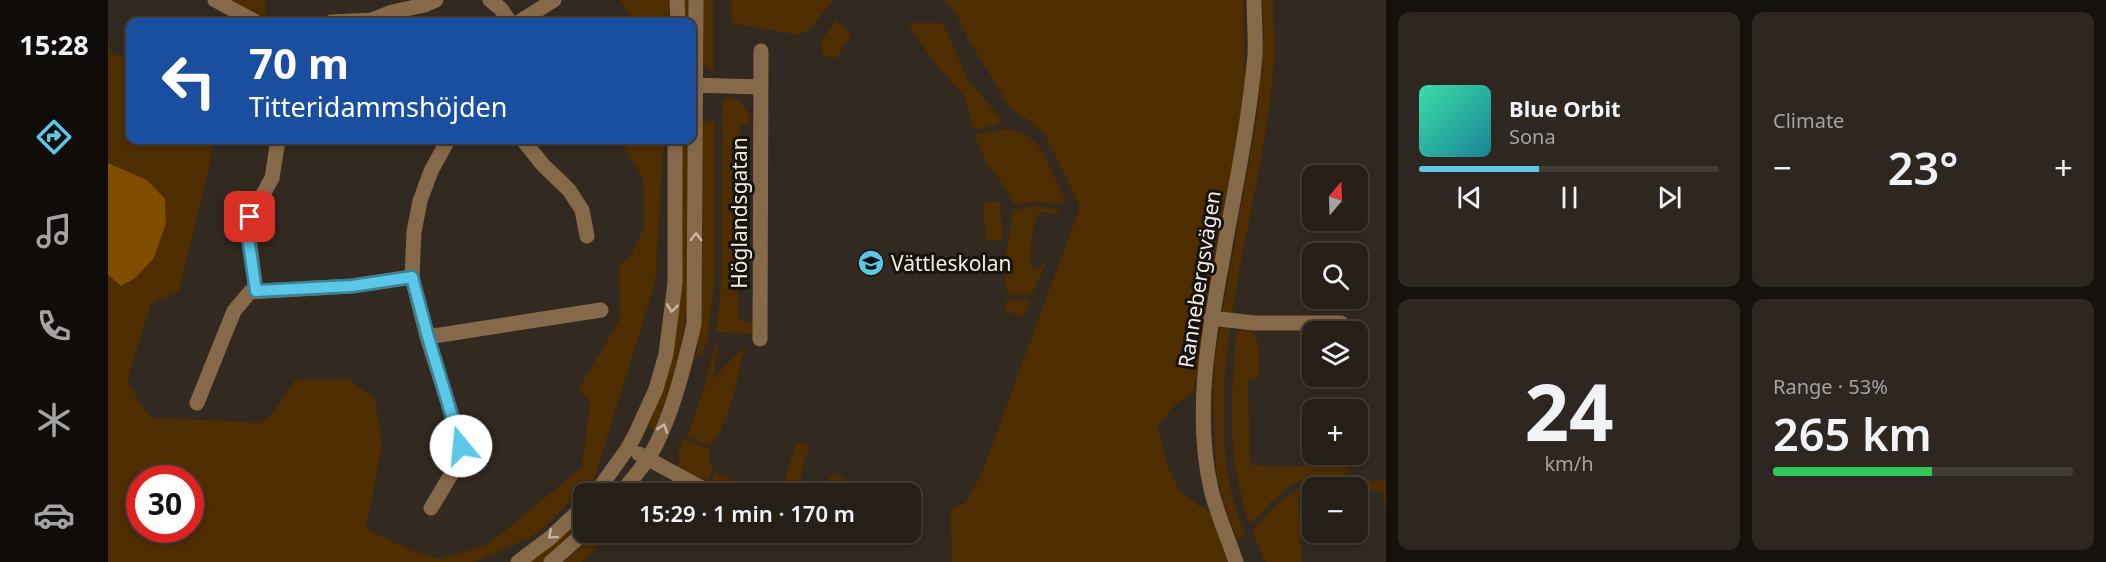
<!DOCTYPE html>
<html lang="en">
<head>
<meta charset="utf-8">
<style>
  body { margin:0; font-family:"Noto Sans",sans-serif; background:#2e2721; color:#f1f3f6; height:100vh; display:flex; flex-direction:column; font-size:22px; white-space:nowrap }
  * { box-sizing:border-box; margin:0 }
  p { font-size:20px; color:#a4a2a2 }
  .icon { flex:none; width:33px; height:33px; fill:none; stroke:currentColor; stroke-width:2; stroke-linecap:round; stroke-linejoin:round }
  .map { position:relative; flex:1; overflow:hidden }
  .drawer { display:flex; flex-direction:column; gap:12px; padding:12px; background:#15110d; width:720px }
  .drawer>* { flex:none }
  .guide { position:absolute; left:18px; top:18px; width:570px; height:126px; border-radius:12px; box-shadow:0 3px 9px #0003,0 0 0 2px #423d37; background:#1a4fa0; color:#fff; overflow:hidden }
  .needle { width:39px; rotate:19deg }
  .fabs { position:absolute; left:1194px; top:165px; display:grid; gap:12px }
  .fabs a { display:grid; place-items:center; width:66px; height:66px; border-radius:12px; background:#261f18; box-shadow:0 3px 9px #0003,0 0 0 2px #423d37; font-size:30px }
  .speed { position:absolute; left:18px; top:465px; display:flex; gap:12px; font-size:30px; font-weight:700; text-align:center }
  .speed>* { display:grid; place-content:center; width:78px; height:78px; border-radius:50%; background:#261f18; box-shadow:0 3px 9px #0003,0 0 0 2px #423d37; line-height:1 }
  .speed .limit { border:9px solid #d22; background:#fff; color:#111 }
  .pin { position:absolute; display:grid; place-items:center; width:51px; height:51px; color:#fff; margin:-26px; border-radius:12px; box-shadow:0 3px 9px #0006 }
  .me { position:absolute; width:66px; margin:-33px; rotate:343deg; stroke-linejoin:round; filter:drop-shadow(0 0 4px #0008) }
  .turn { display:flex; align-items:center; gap:21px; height:126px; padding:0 24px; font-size:27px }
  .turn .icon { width:78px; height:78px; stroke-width:2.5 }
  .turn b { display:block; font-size:42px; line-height:51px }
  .big { font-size:45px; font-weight:600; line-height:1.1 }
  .drawer .widget { flex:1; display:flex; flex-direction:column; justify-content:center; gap:9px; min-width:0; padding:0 21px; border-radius:12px; background:#2e2721 }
  .drawer .dial { align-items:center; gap:0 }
  .dial b { font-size:78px; line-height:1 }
  .song { display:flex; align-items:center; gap:18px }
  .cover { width:72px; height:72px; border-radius:9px; background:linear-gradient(135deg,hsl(160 70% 55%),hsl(190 70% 35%)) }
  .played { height:6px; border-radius:3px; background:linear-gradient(90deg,#5ac8e6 40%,#423d37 40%) }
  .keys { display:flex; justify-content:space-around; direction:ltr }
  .heat { display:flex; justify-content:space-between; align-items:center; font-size:33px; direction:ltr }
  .charge { height:9px; border-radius:4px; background:linear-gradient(90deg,#34c759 53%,#423d37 0) }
  .drawer .tiles { flex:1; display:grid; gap:12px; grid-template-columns:repeat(2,1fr) }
  .trip { position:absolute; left:465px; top:483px; width:348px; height:60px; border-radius:12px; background:#261f18; box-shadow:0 3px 9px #0003,0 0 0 2px #423d37; font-weight:600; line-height:60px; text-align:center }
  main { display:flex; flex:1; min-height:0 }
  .tabs { display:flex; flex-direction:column; width:108px; justify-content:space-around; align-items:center; background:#0f0c0a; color:#a4a2a2 }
  .tabs .icon { width:42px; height:42px }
  .tabs .current { color:#5ac8e6 }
  .tabs b { font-size:27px; color:#f1f3f6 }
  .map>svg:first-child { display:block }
</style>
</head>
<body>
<main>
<nav class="tabs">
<b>15:28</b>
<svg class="icon current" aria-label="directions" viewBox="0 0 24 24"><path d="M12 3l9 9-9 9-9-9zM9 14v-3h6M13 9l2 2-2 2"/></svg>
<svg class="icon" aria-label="music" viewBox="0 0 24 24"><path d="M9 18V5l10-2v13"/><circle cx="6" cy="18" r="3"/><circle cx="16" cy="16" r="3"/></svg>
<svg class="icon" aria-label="phone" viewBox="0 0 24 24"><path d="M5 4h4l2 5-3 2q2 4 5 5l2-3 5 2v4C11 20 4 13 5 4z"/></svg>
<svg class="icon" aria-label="climate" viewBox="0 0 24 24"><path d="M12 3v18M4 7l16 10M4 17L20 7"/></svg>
<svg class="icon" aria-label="car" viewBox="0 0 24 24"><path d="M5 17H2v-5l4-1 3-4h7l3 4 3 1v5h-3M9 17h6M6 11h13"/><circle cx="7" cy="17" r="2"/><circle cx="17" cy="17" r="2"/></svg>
</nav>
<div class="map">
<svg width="1278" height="562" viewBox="0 0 1278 562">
  <rect width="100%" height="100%" fill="#322920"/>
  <!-- green -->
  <path fill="#4e2d00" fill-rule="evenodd" d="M125,0H157L158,16L151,15L125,3Z
    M512,0H605L606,72L596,63L584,62V22H522L523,18Z
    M623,0H726L701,30L689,35L624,23Z
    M836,0H1135L1138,110L1108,254L1086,391L1065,407L1050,426L1058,463L1073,493L1103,513L1120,562H844L842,510L857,503L872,477L972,207L935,131L902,108L860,39L847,12Z
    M1154,0H1165C1165,21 1168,43 1166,64C1156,197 1104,327 1118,461C1120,486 1129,512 1137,536L1130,539L1121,518L1109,477L1105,403L1107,354L1149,117L1156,32Z
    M728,19L729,23L735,26L743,35L728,59L715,55L712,44Z
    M802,23H835L860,80L892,117L891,124L871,129L864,126L859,104L855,95L825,61L801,26Z
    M0,32L2,53L22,59V140H106L99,176L71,291L43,304L19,381L41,417L152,423L163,415L187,380L240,379L267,399L274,445L258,529L307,552L332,559L381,544L474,467L482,402L471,388L512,319L511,265L523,255L536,227L535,179L512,140H556L547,283L487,477L429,534L366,562H0V275L13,286L58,224L57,199L39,181L0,163ZM32,478H82V530H32Z
    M618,98C635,98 641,109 642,124L632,125L631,150L629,151L630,319L645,323L648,334L608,332L613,288L614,101Z
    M594,120L607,122L606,284L599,343L595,352L589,358L594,284Z
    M897,129C938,133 938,166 956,196L955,204L930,202L906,204L895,184L879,164L866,135Z
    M572,140H583L580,304L568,370L547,430L536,425L555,381Z
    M892,201L895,239L878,241L875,202Z
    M930,206L946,209L953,213L952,215L938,212L931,213C922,230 922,251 924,270L928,271L939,260L924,295H900C892,268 902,238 905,210Z
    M898,300H923L915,317L897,311Z
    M1134,330H1141L1147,333L1151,347V377L1140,380L1142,465C1162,465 1181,468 1200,465L1203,467L1239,466L1242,468L1241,472L1236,475C1221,477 1203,476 1189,482C1170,491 1158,512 1142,524C1137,515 1135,503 1133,493C1119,441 1124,388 1128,335L1130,331Z
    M607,343L610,347L605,377L607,379C615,366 627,358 636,346C632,368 621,434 600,445L579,437L598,383Z
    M575,439L602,449L601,463L605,468L600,481L583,475L571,466V449Z
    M688,443L702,446L696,461L693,481L719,482L725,473L747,484L742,493H624L602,483L607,472L639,485L650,482C658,488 663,492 674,489Z
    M1242,480H1253V488L1233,486L1204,488V491L1194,493L1190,497L1194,562H1157L1145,533C1147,525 1154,520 1159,514C1188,484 1203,485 1242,480Z
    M1255,480L1278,481V512L1275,491H1264L1256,488Z
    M475,514V526L434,562H419Z
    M489,533H505L474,562H456Z"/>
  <!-- water -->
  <path fill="#804e00" d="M0,163L39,180L57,199L58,224L45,259L27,278L13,286L0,275Z"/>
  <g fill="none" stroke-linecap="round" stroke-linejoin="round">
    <!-- minor -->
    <path stroke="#866949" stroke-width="15" d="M107,0L148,22
      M382,0L393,9L402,22
      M569,0L570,22
      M223,22L264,20L284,12L317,5L328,0
      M411,22L446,0
      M584,85L653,87
      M415,140L435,165L461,190L474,210L479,236
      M148,291L139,223L164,178L170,140
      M1103,318L1146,323H1233
      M319,337L493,310
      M652,339L653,51
      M89,403L126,311L142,292L244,286L304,277
      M531,454L605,494
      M487,494L520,448L528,433L548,389L558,354L567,283V140
      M512,494C527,476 543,458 552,436C568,401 577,362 586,324L588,0
      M323,508L356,453L319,337L304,277L306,232L312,201L323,171L340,140
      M671,532L672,536
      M410,562L442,538L476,506
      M443,562L477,532
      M1128,562C1120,538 1109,514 1103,489C1086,415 1100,336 1114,262C1126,193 1141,125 1147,55C1148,37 1146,18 1146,0"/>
  </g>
  <!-- one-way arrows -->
  <defs><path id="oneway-chevron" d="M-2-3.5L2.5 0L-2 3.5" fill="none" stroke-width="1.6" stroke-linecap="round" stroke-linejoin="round" transform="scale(1.5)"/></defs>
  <g stroke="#c7b8a7">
    <use href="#oneway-chevron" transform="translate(588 237) rotate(-90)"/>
    <use href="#oneway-chevron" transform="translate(564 308) rotate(97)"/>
    <use href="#oneway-chevron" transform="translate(555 428) rotate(-71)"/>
    <use href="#oneway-chevron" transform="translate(444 535) rotate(140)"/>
  </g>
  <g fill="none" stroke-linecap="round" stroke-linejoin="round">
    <!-- route casing -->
    <g stroke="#3a8296" stroke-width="15">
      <path id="route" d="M142,217L139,230L148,291L244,286L304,277L320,337L353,446"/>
    </g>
    <!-- route -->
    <use href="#route" stroke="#5ac8e6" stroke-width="10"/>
  </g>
  <!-- icons -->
  <defs>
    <g id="school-disc" transform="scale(1.35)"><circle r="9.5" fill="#5ac8e6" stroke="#17130e"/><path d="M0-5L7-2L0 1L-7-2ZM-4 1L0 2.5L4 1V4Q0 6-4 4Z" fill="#111"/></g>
  </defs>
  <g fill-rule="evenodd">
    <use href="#school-disc" x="763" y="263"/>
  </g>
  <g text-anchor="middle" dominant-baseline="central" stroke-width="6" stroke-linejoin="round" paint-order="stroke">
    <!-- street labels -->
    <g font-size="21" fill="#f3ede6" stroke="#17130e">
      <text transform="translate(631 213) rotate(-90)">Höglandsgatan</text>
      <text transform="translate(1091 279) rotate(-81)">Rannebergsvägen</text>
    </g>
    <!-- poi labels -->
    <g font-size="21" fill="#f3ede6" stroke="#17130e" text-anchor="start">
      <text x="783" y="263">Vättleskolan</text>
    </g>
  </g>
</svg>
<div class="fabs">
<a><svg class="needle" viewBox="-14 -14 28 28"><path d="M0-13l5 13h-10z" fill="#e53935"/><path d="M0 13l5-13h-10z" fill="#a4a2a2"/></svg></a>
<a><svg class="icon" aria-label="search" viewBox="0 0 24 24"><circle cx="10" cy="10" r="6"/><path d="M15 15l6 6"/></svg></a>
<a><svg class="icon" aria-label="layers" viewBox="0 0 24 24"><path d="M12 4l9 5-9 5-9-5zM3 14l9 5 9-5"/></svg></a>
<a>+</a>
<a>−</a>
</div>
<div class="speed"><div class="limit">30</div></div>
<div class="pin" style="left:142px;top:217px;background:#d93025"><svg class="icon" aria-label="arrive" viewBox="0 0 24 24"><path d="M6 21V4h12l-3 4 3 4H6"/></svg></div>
<svg class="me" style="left:353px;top:446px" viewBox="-20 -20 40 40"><circle r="19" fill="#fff"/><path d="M0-13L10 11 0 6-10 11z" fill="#5ac8e6"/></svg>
<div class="trip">15:29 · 1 min · 170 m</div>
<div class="guide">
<div class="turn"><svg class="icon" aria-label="left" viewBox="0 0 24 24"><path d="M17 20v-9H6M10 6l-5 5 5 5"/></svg><div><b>70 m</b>Titteridammshöjden</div></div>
</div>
</div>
<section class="drawer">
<div class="tiles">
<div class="widget">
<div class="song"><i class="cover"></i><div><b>Blue Orbit</b><p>Sona</p></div></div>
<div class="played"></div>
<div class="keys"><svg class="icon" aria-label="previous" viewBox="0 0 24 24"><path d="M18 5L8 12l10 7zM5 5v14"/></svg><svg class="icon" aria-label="pause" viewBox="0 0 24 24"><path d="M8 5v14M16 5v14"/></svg><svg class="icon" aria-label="next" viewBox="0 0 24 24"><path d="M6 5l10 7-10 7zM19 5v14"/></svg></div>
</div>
<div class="widget"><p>Climate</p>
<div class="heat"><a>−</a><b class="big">23°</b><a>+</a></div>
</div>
<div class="widget dial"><b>24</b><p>km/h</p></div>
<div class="widget"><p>Range · 53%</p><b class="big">265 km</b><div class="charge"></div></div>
</div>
</section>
</main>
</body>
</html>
